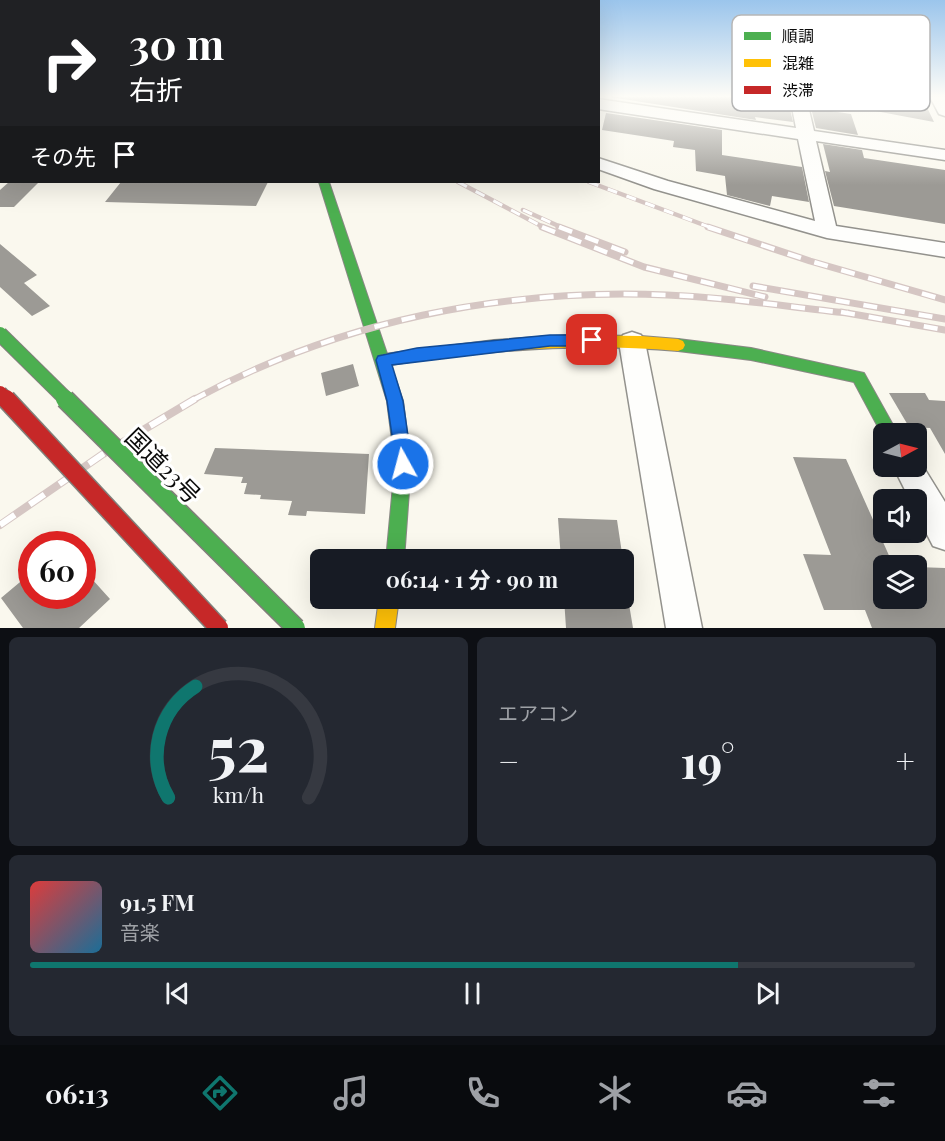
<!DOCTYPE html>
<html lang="ja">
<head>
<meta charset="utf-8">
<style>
  body { margin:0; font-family:"Playfair Display","Noto Sans JP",serif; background:#242831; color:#f1f3f6; height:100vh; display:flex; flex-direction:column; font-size:22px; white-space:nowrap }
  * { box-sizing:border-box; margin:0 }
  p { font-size:20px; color:#9ea1a6 }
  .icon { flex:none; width:33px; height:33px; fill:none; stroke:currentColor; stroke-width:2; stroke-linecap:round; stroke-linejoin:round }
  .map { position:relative; height:628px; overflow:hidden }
  .details { display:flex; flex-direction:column; gap:9px; padding:9px; background:#0d0f14; flex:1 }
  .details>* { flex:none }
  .hud { position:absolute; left:0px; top:0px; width:600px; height:183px; box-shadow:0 6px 24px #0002; background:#202124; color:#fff; overflow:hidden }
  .needle { width:39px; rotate:83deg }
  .fabs { position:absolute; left:873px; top:423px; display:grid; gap:12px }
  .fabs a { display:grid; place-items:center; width:54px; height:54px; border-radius:9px; background:#171b24; box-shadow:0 6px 24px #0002; font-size:30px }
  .speed { position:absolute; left:18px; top:531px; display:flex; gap:12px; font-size:30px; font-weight:700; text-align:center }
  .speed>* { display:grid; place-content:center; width:78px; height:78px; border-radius:50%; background:#171b24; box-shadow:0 6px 24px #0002; line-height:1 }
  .speed .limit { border:9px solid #d22; background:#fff; color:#111 }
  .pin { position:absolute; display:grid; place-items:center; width:51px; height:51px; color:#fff; margin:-26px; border-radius:12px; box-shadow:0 3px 9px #0006 }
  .me { position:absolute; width:66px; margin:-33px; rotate:353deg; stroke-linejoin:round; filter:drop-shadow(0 0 4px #0008) }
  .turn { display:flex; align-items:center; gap:21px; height:126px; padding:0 30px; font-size:27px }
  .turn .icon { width:78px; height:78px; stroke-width:2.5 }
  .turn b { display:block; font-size:42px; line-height:51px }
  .then { display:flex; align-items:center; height:57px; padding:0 30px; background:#0003; gap:12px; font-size:22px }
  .big { font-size:45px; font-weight:700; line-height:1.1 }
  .details .card { flex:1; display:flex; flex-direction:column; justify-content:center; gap:9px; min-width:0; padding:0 21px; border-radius:9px; background:#242831 }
  .details .dial { align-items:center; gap:0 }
  .dial svg { height:156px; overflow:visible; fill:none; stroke:#363941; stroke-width:7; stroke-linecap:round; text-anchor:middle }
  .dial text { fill:#f1f3f6; stroke:none }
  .song { display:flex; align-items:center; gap:18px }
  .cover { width:72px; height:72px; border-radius:9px; background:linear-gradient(135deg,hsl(0 70% 55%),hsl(200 70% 35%)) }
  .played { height:6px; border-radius:3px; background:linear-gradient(90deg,#0f766e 80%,#363941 80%) }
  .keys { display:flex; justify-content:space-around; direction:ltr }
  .heat { display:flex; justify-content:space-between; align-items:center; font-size:33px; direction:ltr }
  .details .tiles { flex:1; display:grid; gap:9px; grid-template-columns:1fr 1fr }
  .card:last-child { grid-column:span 2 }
  .trip { position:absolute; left:310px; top:549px; width:324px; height:60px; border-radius:9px; background:#171b24; box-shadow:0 6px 24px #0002; font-weight:700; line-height:60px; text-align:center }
  .tabs { display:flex; height:96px; justify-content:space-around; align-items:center; background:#090b0e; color:#9ea1a6 }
  .tabs .icon { width:42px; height:42px }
  .tabs .selected { color:#0f766e }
  .tabs b { font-size:27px; color:#f1f3f6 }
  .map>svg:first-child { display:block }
</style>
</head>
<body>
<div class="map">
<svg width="945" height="628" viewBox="0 0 945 628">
  <rect width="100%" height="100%" fill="#faf8ee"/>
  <!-- building -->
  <path fill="#9c9a95" d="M610,97H780L781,104L789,105L793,122L755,117L756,120Z
    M855,97H922L934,122L854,107Z
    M811,108L851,114L858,135L816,128Z
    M606,113L722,130V155L802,167L809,202L772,196L770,206L727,195L725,176L696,171L695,150L673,147L674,141L602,130Z
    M823,144L862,150L864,158L945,170V224L834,206L825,171L830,172Z
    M9,182H39L14,207H0V190Z
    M121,182H268L256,206L105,202Z
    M0,244L37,275L24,283L50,306L32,316L0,287Z
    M353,364L359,386L326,396L321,373Z
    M889,393H925L929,400L945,401V454L930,428L909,427Z
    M215,448L369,454L365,514L307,511L306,516L288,515L292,501L260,499L261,495L244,494L247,483H241L243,477L204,474Z
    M793,457L846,459L891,560H909L912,566H884V598H916V567L945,568V628H872L865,610H824L803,554L831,555Z
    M558,518L617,520L623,560H561Z
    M82,568L110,599L79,628H23L1,598L32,572V596H82Z
    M564,598H628L633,628H566Z"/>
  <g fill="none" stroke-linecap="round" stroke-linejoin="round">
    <!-- street casing -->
    <g stroke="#93928d" stroke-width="3">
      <path id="street" d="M790,97H806L814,131L945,150V160L816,141L836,226L945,243V257L827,238L654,189L598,169V158L668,181L815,221L798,139L598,109V99L796,128Z
        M930,97H945V116L939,114Z
        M632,332L641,335L645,342L702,628H666L619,342L623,335Z
        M916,455L945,502V550L933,546L916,513V500H910L893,466H916Z"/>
    </g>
    <!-- fast casing -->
    <g stroke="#898884" stroke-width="2">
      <path id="fast" d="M0,133H2V139H0Z
        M319,182H329L403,401L411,464L404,560H386L395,464L387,401Z
        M678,339L751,348L864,373L898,434H884V438L854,382L751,360L678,351L673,349L671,345L673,341Z"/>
    </g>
    <!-- slow casing -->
    <g stroke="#898884" stroke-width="2">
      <path id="slow" d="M567,335L641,336L678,339L683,341L685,345L683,349L678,351C579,342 482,350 384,366L379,364L377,360L379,356L384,354L494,340Z
        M379,598H399L395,628H375Z"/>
    </g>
    <!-- street -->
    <use href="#street" fill="#fefefc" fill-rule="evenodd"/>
    <!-- fast -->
    <use href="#fast" fill="#4caf50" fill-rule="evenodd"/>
    <!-- slow -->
    <use href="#slow" fill="#ffc107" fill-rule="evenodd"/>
    <!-- rail-far2 casing -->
    <g stroke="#d5c6c3" stroke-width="4.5">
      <path id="rail-far2" d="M458,182L545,228
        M589,182L712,228
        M523,210L563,228"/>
    </g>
    <!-- rail-far1 casing -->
    <g stroke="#d5c6c3" stroke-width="7">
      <path id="rail-far1" d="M542,227L644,267L765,297
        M559,227L625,252
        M708,227L810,261L945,300
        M753,286L945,319
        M841,312L945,330
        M193,400C338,321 502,288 667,295C727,297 788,307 848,313"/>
    </g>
    <!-- rail casing -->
    <g stroke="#d5c6c3" stroke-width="8">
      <path id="rail" d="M0,525L103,454L195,399"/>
    </g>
    <!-- rail-far2 -->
    <use href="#rail-far2" stroke="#fff" stroke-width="3" stroke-dasharray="10" stroke-linecap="butt"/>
    <!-- rail-far1 -->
    <use href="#rail-far1" stroke="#fff" stroke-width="4.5" stroke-dasharray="14" stroke-linecap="butt"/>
    <!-- rail -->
    <use href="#rail" stroke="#fff" stroke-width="6" stroke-dasharray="18" stroke-linecap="butt"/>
    <!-- fast-bridge-far1 casing -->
    <g stroke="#807f7a" stroke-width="16" stroke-linecap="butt">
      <path id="fast-bridge-far1" d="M0,334L67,400"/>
    </g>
    <!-- fast-bridge casing -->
    <g stroke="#807f7a" stroke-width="21" stroke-linecap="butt">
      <path id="fast-bridge" d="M65,399L296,628"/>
    </g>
    <!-- jam-bridge-far1 casing -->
    <g stroke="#807f7a" stroke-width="16" stroke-linecap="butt">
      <path id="jam-bridge-far1" d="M0,393L7,400"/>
    </g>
    <!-- jam-bridge casing -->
    <g stroke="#807f7a" stroke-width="21" stroke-linecap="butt">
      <path id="jam-bridge" d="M6,399L219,628"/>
    </g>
    <!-- fast-bridge-far1 -->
    <use href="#fast-bridge-far1" stroke="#4caf50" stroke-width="14"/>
    <!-- fast-bridge -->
    <use href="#fast-bridge" stroke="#4caf50" stroke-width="18"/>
    <!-- jam-bridge-far1 -->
    <use href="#jam-bridge-far1" stroke="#c62828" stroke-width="14"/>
    <!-- jam-bridge -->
    <use href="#jam-bridge" stroke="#c62828" stroke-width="18"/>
  </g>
  <!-- sky -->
  <linearGradient id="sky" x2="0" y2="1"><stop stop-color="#9bc5ec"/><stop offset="0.52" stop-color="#fdfcf7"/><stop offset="1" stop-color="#fdfcf7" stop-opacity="0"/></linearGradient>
  <rect width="945" height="185" fill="url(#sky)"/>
  <!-- route -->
  <path fill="#1a73e8" stroke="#114b97" stroke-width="1.5" d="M550,335H592L599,340L592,346H550L392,365L403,401L412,464L409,470L403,472L397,470L387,401L376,360L378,356L417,348Z"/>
  <g text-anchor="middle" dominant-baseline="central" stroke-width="6" stroke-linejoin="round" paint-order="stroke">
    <!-- near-street labels -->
    <g font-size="24" fill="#0b0b0b" stroke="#fff">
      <text transform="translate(164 465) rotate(45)">国道23号</text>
    </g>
  </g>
  <!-- legend -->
  <rect x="732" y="15" width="198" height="96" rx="9" fill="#fff" stroke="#b6b6b6" stroke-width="1.5"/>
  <rect x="744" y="32" width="27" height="8" fill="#4caf50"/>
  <rect x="744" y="59" width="27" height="8" fill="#ffc107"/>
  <rect x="744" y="86" width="27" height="8" fill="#c62828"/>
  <g font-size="16" fill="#0b0b0b">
    <text x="782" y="42">順調</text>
    <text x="782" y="69">混雑</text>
    <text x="782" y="96">渋滞</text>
  </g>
</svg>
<div class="fabs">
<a><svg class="needle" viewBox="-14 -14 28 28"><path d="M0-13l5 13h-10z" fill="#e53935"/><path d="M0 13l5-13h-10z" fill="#9ea1a6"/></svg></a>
<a><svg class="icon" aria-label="sound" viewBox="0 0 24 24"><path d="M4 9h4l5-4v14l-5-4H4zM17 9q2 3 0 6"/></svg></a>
<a><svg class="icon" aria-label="layers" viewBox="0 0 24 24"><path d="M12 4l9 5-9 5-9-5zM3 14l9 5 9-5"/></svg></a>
</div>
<div class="speed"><div class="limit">60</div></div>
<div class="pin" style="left:592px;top:340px;background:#d93025"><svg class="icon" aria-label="arrive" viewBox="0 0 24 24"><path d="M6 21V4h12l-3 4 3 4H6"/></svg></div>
<svg class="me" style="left:403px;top:464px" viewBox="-20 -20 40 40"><circle r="17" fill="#1a73e8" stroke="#fff" stroke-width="3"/><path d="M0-11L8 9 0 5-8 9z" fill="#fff"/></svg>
<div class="trip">06:14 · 1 分 · 90 m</div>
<div class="hud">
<div class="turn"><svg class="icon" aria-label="right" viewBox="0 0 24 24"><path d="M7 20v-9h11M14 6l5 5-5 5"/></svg><div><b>30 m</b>右折</div></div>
<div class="then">その先<svg class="icon" aria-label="arrive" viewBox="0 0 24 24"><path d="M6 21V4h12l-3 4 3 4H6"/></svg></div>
</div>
</div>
<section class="details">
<div class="tiles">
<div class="card dial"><svg viewBox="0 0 100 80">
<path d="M14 69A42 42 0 1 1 86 69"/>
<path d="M14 69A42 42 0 0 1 28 12" stroke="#0f766e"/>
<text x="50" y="56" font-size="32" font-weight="700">52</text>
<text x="50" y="72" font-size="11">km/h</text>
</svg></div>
<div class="card"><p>エアコン</p>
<div class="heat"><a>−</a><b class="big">19°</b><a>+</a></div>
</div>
<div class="card">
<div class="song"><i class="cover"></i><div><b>91.5 FM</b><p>音楽</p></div></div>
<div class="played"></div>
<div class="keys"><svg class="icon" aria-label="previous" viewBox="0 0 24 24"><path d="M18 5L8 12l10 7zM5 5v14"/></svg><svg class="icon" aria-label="pause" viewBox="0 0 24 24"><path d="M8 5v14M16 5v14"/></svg><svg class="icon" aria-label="next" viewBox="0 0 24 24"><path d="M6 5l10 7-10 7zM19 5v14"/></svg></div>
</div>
</div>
</section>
<nav class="tabs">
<b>06:13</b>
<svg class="icon selected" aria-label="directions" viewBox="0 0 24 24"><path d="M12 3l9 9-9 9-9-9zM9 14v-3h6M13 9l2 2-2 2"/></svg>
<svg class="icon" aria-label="music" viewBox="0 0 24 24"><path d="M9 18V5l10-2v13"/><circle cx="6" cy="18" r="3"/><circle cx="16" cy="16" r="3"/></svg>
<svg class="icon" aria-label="phone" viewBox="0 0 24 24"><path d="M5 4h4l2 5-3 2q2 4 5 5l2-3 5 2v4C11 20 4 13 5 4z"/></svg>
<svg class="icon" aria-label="climate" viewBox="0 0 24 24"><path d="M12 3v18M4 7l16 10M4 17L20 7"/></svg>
<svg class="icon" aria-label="car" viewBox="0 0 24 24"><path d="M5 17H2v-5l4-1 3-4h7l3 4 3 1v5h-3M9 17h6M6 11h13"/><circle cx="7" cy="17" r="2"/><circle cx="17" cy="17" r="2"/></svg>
<svg class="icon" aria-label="filters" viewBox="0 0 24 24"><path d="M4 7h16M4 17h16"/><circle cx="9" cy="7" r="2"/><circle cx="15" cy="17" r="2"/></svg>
</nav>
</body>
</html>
